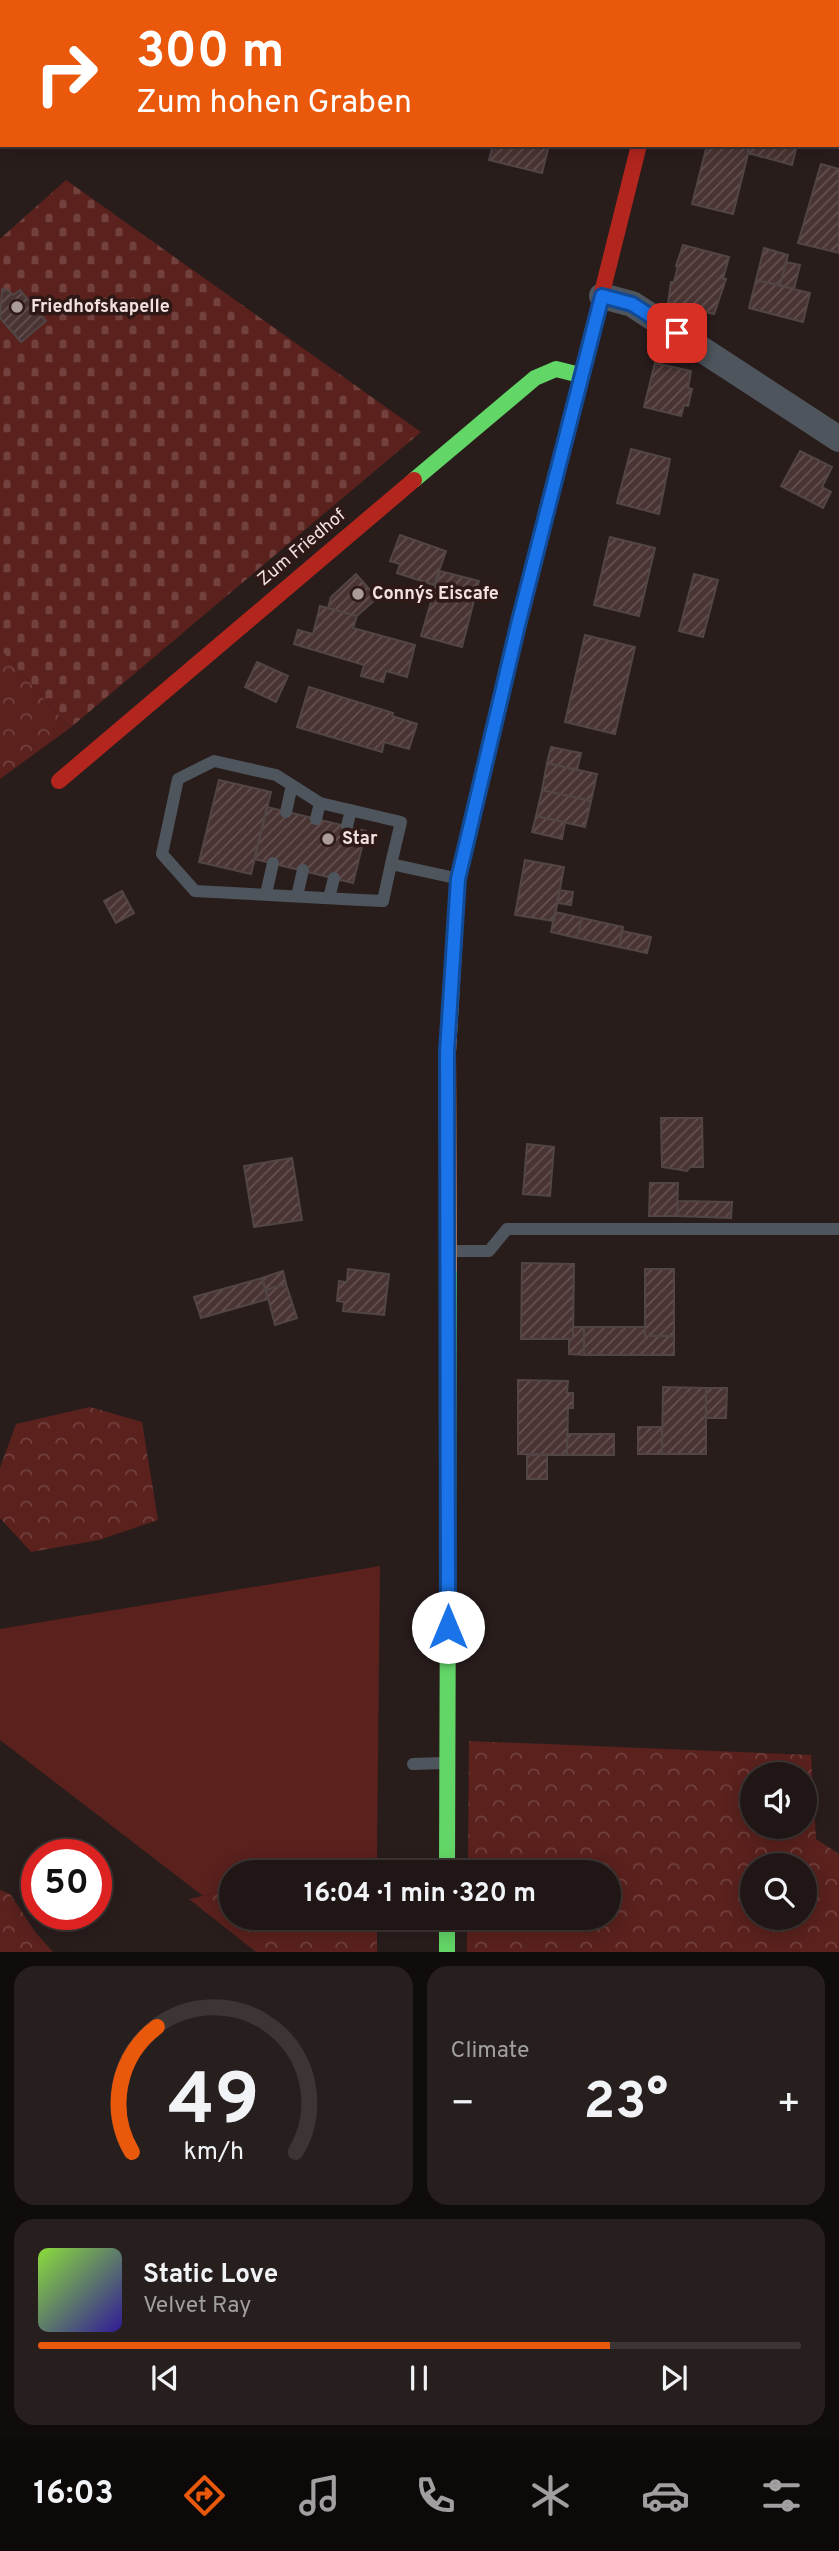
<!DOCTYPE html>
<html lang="en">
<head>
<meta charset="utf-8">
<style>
  body { margin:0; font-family:Overpass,sans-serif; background:#271f1e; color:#f1f3f6; height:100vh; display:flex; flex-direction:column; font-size:26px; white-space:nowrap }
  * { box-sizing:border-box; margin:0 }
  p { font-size:23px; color:#a19fa0 }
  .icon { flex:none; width:38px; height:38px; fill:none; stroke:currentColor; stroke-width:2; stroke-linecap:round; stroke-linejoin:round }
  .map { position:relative; height:1952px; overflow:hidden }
  .sheet { display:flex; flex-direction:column; gap:14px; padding:14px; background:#110c0c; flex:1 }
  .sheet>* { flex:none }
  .guide { position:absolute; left:0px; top:0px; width:840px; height:147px; box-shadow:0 4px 18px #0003,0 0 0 2px #3c3534; background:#ea580c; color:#fff; overflow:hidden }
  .tools { position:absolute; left:740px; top:1762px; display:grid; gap:14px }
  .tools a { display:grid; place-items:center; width:77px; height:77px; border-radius:50%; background:#1f1615; box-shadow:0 4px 18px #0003,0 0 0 2px #3c3534; font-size:35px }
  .speed { position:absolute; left:21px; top:1839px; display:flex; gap:14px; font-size:35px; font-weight:700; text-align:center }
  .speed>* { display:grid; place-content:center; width:91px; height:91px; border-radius:50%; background:#1f1615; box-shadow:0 4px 18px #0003,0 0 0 2px #3c3534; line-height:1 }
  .speed .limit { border:10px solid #d22; background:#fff; color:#111 }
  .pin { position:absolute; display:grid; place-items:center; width:60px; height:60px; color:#fff; margin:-30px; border-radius:14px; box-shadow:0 4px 10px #0006 }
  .me { position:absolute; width:77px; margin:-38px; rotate:0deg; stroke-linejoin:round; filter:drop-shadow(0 0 5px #0008) }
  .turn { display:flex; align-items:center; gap:24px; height:147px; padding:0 21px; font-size:32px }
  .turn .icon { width:91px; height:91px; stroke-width:2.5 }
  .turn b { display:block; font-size:49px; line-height:60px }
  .big { font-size:52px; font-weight:700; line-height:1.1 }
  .sheet .card { flex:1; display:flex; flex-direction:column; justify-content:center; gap:10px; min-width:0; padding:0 24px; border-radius:21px; background:#271f1e }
  .sheet .dial { align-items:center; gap:0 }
  .dial svg { height:182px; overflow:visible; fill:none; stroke:#3c3534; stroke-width:7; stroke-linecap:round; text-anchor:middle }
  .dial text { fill:#f1f3f6; stroke:none }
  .song { display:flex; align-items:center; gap:21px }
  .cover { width:84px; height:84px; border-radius:10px; background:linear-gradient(135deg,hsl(90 70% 55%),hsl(250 70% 35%)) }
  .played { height:7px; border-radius:4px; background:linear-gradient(90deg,#ea580c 75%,#3c3534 75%) }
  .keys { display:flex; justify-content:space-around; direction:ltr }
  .heat { display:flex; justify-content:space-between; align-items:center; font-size:38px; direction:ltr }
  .sheet .tiles { flex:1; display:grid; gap:14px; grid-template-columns:1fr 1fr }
  .card:last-child { grid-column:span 2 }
  .trip { position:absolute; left:219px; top:1860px; width:402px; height:70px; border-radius:35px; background:#1f1615; box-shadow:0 4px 18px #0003,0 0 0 2px #3c3534; font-weight:700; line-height:70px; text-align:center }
  .menu { display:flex; height:112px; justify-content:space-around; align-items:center; background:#0c0908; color:#a19fa0 }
  .menu .icon { width:49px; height:49px }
  .menu .current { color:#ea580c }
  .menu b { font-size:32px; color:#f1f3f6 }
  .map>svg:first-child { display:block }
</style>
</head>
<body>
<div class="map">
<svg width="839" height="1953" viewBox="0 0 839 1953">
  <defs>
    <pattern id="forest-crowns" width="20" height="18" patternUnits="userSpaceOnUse" patternTransform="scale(1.75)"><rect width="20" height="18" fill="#5a211d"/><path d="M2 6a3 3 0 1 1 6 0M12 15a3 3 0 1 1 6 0" fill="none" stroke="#72413d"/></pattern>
    <pattern id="cemetery-stones" width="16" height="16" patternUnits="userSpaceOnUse" patternTransform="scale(1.75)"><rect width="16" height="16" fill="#5a211d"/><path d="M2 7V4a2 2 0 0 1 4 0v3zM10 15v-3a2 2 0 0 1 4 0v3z" fill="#72413d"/></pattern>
    <pattern id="building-hatch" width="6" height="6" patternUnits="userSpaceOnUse" patternTransform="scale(1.75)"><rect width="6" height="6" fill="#493433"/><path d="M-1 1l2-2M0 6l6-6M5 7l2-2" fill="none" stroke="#645150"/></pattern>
  </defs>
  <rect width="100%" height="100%" fill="#291d1c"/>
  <!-- green -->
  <path fill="#5a211d" d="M380,1566L377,1857L308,1872H231V1890L203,1896L0,1740V1629Z"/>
  <!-- forest -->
  <path fill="url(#forest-crowns)" fill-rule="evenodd" d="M0,649L70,728L0,779Z
    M90,1407L142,1422L158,1520L99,1540L31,1552L0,1518V1468L16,1424Z
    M469,1741L811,1755L816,1839L839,1854V1952H467V1918H609V1872H468ZM805,1774V1827H752V1774ZM752,1866H805V1918H752Z
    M377,1857V1872H308Z
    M0,1890L10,1894L36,1933L53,1952H0Z
    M231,1890V1918H377V1952H256L189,1899Z"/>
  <!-- cemetery -->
  <path fill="url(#cemetery-stones)" d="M66,180L421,432L70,728L0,649V239Z"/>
  <!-- building -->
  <path fill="url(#building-hatch)" stroke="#514645" stroke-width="2" d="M493,145H549L542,173L489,160Z
    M707,145L750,146L733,214L692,204Z
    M748,145H797L792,165L748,153Z
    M821,164L839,169V253L798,243Z
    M683,245L729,257L723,279H726L714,314L668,303L671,282H674L678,266H676Z
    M764,248L788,255L780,285L756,280Z
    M786,262L800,265L794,289L780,285Z
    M756,280L810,293L803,322L749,308Z
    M2,289L9,291L13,295L20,290L46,321L21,342L0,318Z
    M655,363L691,371L688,388L692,389L688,406L684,405L681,416L644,407Z
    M631,449L670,459L659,514L617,503Z
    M800,451L832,467L822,487L831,492L823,508L781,486Z
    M400,535L446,551L434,585L397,573L400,564L390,561Z
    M610,537L655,548L639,616L594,605Z
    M440,571L479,581L462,647L421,636Z
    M356,574L377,598L357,616L328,608L331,597Z
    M694,574L718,580L703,637L679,631Z
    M320,606L357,616L353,628L415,645L407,677L386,671L383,682L361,676L364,665L294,644L298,630L313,634Z
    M585,635L635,647L615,734L565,722Z
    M257,662L288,676L276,702L245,687Z
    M309,687L393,713L392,716L417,724L409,749L384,742L382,752L297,727Z
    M551,747L581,753L577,770L547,763Z
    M547,763L597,774L591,801L542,790Z
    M219,780L271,792L251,874L199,862Z
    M542,790L591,801L585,827L536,816Z
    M267,807L366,831L353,883L254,859Z
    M536,816L565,822L562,839L532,832Z
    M525,860L564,867L554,921L515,915Z
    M559,890L573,892L571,905L557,903Z
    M122,891L134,913L116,923L104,901Z
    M555,912L582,918L577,938L551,932Z
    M582,918L623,927L619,947L577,938Z
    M622,931L651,937L647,953L619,947Z
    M661,1118H702L703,1167H690L687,1171L662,1167Z
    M527,1144L554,1147L550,1196L523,1194Z
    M292,1158L302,1220L254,1227L244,1166Z
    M650,1183H678L677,1216H649Z
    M678,1201L732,1202L731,1218L677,1216Z
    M522,1263L574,1264L573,1339H521Z
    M348,1269L389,1274L384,1315L343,1311L344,1302L337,1301L339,1281L347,1282Z
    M645,1269H674V1336H645Z
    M283,1271L286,1284L266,1290L262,1278Z
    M262,1278L268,1299L201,1318L194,1297Z
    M286,1284L297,1318L275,1325L266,1290Z
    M573,1327H584V1355L569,1354V1340L573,1339Z
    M584,1327H645V1336H674V1355H584Z
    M518,1380L568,1381L567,1393H573V1408H568L567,1455L518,1454Z
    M663,1387L706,1388V1454H662Z
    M706,1388H727L726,1418H706Z
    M638,1427H662V1454H638Z
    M567,1434H614V1455H567Z
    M527,1455H547V1479H527Z"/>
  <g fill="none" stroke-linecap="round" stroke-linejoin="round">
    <!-- lane -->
    <path stroke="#4e555d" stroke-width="12" d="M286,812L292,785
      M316,819L320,803
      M347,826L351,810
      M391,864L383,901L361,900L195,891L162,854L178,779L214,761L276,775L320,803L401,822L391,864L455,878
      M266,894L273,863
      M297,896L303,870
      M329,898L334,878
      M451,1251H489L507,1229H839
      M413,1764L443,1763"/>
    <!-- street -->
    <path stroke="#4e555d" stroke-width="26" d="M602,296L632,304L839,439"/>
    <!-- fast -->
    <path stroke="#63d668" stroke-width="16" d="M414,480L535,378L556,369L580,375
      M447,1872L449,1269
      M447,1918V1953"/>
    <!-- slow -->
    <path stroke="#ff974d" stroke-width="16" d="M674,2L675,0
      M449,1269L448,1052L458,879L504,684"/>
    <!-- jam -->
    <path stroke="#b3261e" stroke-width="16" d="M504,684L639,145
      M59,781L414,480"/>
  </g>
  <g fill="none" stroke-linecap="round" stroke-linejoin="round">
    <!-- route casing -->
    <g stroke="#114b97" stroke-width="18">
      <path id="route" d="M448,1627L447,1052L458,879L518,625L602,296L632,304L677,333"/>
    </g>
    <!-- route -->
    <use href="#route" stroke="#1a73e8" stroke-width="12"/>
  </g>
  <!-- markers -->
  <g fill="#ab9c9b" stroke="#2f1916" stroke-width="2.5">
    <circle cx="17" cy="307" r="7"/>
    <circle cx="358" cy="594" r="7"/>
    <circle cx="328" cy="839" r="7"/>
  </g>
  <g text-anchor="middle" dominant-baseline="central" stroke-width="7" stroke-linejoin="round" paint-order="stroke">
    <!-- poi labels -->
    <g font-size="18" font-weight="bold" fill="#f1e1df" stroke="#2f1916" text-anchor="start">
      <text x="31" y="307">Friedhofskapelle</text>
      <text x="372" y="594">Conny´s Eiscafe</text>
      <text x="342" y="839">Star</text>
    </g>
    <!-- street labels -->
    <g font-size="18" fill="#f1e1df" stroke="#2f1916">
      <text transform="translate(302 548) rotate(-40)">Zum Friedhof</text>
    </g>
  </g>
</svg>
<div class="tools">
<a><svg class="icon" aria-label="sound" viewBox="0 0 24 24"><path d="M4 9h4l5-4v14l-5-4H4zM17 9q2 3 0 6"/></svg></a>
<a><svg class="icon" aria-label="search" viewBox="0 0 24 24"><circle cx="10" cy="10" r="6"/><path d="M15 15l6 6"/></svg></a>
</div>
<div class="speed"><div class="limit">50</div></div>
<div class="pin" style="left:677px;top:333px;background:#d93025"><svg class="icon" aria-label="arrive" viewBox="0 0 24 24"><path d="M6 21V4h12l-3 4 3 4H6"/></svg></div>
<svg class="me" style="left:448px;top:1627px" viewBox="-20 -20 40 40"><circle r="19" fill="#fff"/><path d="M0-13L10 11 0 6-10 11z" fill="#1a73e8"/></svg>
<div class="trip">16:04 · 1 min · 320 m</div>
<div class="guide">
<div class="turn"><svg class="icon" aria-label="right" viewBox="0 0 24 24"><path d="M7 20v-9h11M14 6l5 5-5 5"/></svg><div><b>300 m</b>Zum hohen Graben</div></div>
</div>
</div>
<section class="sheet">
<div class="tiles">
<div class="card dial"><svg viewBox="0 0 100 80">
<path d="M14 69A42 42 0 1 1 86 69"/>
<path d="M14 69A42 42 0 0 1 25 14" stroke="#ea580c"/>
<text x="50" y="56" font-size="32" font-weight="700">49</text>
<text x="50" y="72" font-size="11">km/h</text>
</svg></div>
<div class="card"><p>Climate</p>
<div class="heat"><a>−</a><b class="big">23°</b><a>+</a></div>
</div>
<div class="card">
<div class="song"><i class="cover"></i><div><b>Static Love</b><p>Velvet Ray</p></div></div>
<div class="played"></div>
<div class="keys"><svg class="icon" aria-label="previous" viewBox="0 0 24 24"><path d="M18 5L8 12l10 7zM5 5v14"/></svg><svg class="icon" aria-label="pause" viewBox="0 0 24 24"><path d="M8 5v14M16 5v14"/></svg><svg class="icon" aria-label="next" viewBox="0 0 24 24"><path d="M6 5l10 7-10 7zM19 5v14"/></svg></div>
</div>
</div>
</section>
<nav class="menu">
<b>16:03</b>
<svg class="icon current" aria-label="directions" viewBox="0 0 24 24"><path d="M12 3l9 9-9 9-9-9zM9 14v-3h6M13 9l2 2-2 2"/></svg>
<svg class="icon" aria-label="music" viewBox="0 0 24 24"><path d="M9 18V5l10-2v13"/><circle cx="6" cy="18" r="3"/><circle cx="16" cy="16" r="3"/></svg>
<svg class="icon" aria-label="phone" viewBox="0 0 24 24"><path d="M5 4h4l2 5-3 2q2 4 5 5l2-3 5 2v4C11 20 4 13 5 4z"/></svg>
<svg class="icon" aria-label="climate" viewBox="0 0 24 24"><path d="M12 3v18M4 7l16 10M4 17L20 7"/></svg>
<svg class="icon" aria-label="car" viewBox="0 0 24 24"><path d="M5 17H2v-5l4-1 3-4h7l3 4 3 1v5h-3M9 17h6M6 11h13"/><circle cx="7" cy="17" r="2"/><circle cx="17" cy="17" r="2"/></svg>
<svg class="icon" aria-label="filters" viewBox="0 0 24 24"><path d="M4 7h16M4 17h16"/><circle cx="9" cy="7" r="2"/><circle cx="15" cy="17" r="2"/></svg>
</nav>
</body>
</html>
